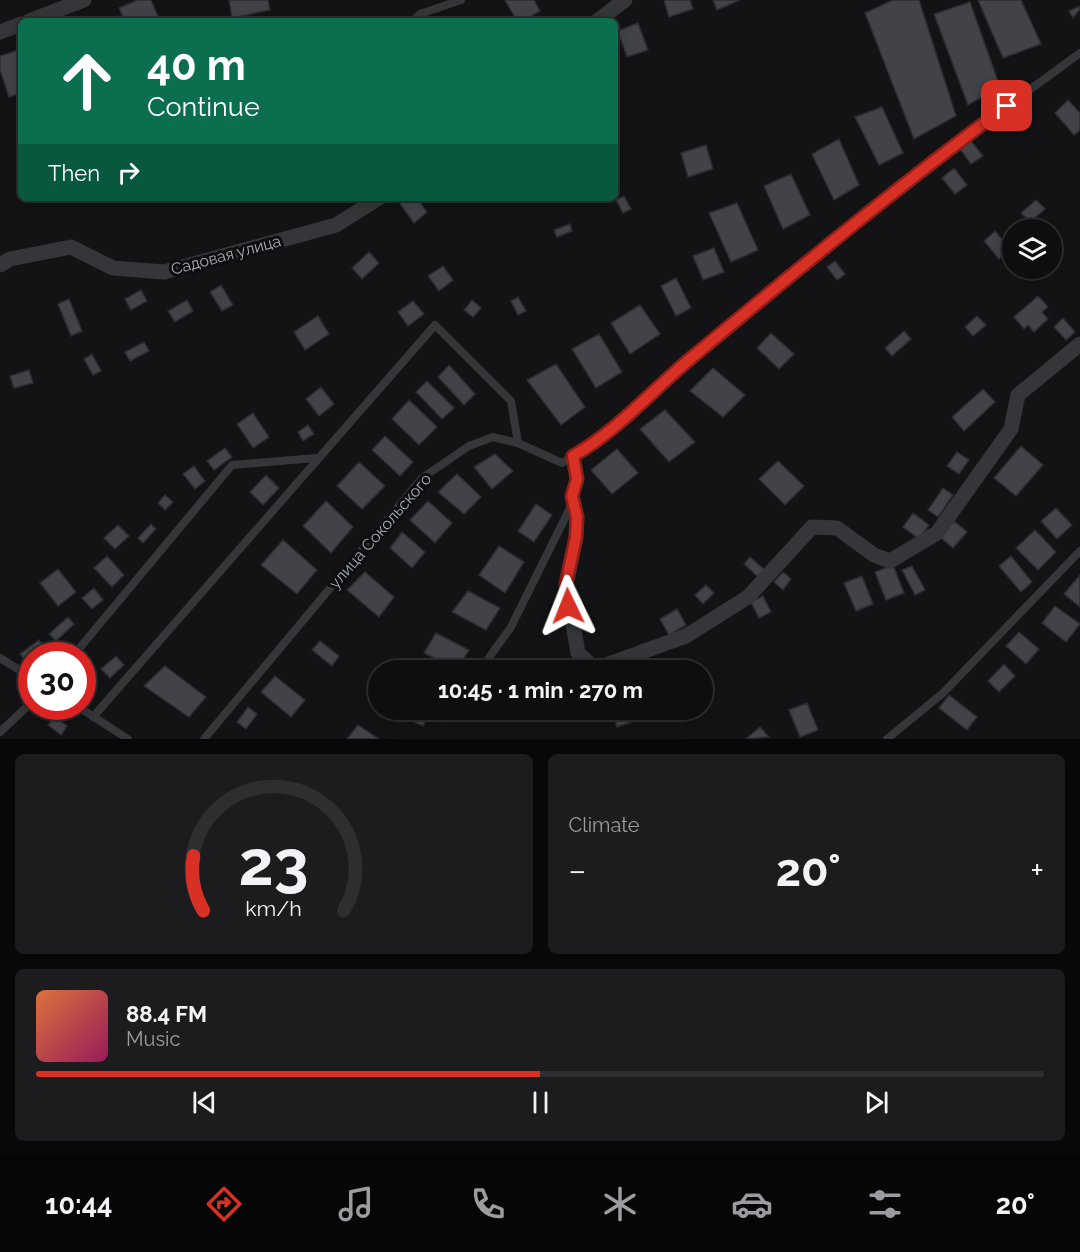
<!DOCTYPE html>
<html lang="en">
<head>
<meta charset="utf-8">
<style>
  body { margin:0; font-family:Raleway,sans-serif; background:#1c1c1e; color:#f1f3f6; height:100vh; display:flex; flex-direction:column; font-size:22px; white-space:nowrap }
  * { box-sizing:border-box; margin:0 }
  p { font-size:20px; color:#9b9c9f }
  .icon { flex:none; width:33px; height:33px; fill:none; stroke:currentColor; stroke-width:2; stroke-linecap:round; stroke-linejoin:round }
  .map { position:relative; height:739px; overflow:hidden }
  .drawer { display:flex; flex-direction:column; gap:15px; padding:15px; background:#080809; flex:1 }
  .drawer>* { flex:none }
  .hud { position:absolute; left:18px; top:18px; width:600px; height:183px; border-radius:9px; box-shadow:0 3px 15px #0003,0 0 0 2px #2e2e30; background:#0b6e4f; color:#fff; overflow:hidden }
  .tools { position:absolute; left:1002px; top:219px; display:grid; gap:12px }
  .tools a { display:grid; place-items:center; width:60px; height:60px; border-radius:50%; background:#0e0e10; box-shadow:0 3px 15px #0003,0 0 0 2px #2e2e30; font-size:30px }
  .speed { position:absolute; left:18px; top:642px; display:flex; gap:12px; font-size:30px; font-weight:700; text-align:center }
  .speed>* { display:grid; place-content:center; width:78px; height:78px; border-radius:50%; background:#0e0e10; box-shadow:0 3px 15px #0003,0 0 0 2px #2e2e30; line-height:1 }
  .speed .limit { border:9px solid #d22; background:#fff; color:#111 }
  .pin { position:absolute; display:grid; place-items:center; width:51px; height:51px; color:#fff; margin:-26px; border-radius:12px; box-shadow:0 3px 9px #0006 }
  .me { position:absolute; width:66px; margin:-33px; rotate:358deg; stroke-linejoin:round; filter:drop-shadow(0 0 4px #0008) }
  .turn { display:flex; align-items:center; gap:21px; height:126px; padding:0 30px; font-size:27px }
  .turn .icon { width:78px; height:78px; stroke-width:2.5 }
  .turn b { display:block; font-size:42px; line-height:51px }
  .then { display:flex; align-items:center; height:57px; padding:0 30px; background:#0003; gap:12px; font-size:22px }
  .big { font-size:45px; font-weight:700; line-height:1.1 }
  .drawer .tile { flex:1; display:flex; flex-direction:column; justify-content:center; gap:9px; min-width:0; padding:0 21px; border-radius:9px; background:#1c1c1e }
  .drawer .dial { align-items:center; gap:0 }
  .dial svg { height:156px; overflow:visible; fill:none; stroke:#2e2e30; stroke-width:7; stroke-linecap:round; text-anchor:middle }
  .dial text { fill:#f1f3f6; stroke:none }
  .song { display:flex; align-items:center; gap:18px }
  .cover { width:72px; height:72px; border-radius:9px; background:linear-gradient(135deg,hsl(20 70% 55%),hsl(330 70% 35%)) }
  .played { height:6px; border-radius:3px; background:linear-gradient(90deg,#d93025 50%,#2e2e30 50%) }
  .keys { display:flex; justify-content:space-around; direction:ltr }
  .heat { display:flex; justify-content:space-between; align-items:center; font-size:33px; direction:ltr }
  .drawer .tiles { flex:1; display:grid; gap:15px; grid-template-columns:1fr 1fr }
  .tile:last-child { grid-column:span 2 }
  .trip { position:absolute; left:368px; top:660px; width:345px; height:60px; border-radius:30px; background:#0e0e10; box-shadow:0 3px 15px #0003,0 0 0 2px #2e2e30; font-weight:700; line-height:60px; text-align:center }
  .tabs { display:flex; height:96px; justify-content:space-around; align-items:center; background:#060606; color:#9b9c9f }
  .tabs .icon { width:42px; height:42px }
  .tabs .current { color:#d93025 }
  .tabs b { font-size:27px; color:#f1f3f6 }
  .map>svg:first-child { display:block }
</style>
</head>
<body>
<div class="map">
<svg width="1080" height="739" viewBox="0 0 1080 739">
  <rect width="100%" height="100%" fill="#131315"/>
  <!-- building -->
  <path fill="#424348" stroke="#2d2d31" stroke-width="1.5" d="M138,0H151L158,16L147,21H125L119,8Z
    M229,0H268L270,10L232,18Z
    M505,0H534L540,11L523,21H517Z
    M664,0H690L693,9L669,17Z
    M713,0H740L717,10Z
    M893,0H919L956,116L914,139L865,13Z
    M978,0H1021L1041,44L1003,58Z
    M970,2L1000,87L968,105L934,14Z
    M1080,6V9L1073,18L1069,11Z
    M638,23L648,50L627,57L618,31Z
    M615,45L620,61L615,62Z
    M21,49V93L9,97L0,70V56Z
    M1068,100L1080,113V130L1074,135L1055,113Z
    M882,107L903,153L879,165L855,117Z
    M839,139L859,185L834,200L812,154Z
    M971,141L983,156L971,164L960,149Z
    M706,145L713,169L688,177L681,153Z
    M954,168L967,185L955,194L942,178Z
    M791,174L810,215L783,229L764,186Z
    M624,196L631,209L623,213L616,200Z
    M409,198H417L427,212L414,223L400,204Z
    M1036,200L1045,209L1030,222L1021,213Z
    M737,203L758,250L731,262L709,213Z
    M570,224L572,231L557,237L554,230Z
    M995,231L1010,249L999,259L984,241Z
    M714,248L724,272L703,280L693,256Z
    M369,252L379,263L362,279L352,268Z
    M835,261L845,274L837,280L827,267Z
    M443,266L453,280L439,291L428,276Z
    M676,278L691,308L676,316L661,286Z
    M221,285L233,305L222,311L210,292Z
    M141,290L147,301L131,310L125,299Z
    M1038,296L1048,307L1042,312L1048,319L1034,332L1028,325L1024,329L1014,317Z
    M518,297L526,311L518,315L511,301Z
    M69,299L82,331L71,336L58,304Z
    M187,300L193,311L175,322L168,311Z
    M472,300L481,308L473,317L464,310Z
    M413,301L424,314L408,326L398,312Z
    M640,305L660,334L630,354L611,323Z
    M318,316L329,334L305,350L294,332Z
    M977,316L986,325L973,336L965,327Z
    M1063,318L1075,332L1066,340L1054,327Z
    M904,331L911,339L892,356L885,348Z
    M771,333L794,354L779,369L757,348Z
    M599,334L622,372L596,388L572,349Z
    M144,342L149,351L130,361L125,352Z
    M92,354L101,371L93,375L84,359Z
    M556,364L585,407L561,425L527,380Z
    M449,365L475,394L464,405L438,377Z
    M713,368L745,395L723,417L690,391Z
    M29,370L33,383L14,388L10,376Z
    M427,381L454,408L442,419L416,392Z
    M321,387L334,404L319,416L306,399Z
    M983,389L995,402L964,431L952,417Z
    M409,400L437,427L419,445L392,419Z
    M665,410L695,442L669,462L640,429Z
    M253,413L269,437L253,448L237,424Z
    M308,425L314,434L303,441L298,432Z
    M385,436L413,462L400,476L372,450Z
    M1021,446L1043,465L1016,496L994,478Z
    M225,448L232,457L214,470L207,461Z
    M617,449L638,473L612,494L591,470Z
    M957,452L969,460L959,474L947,466Z
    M495,454L513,471L492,489L474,467Z
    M778,461L804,486L785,505L759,479Z
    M359,462L385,486L362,509L337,486Z
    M194,466L205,481L195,489L183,474Z
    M457,474L481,497L464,514L438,492Z
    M266,475L279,488L263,505L250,492Z
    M943,488L953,495L938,517L928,510Z
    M165,495L173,502L165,510L158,503Z
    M326,501L353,527L331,553L303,526Z
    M428,501L452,523L435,543L410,520Z
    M536,504L552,515L534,542L518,531Z
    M1056,508L1072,525L1057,539L1041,521Z
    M913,513L929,525L919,539L903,527Z
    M954,521L967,532L953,548L940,537Z
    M151,524L156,529L143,543L138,538Z
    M118,525L129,536L115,549L104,538Z
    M1035,530L1056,552L1038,570L1016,548Z
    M402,532L425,552L412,568L390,548Z
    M283,540L317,570L297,594L261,565Z
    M499,546L524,562L505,593L479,575Z
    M107,556L124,575L112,587L94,568Z
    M1011,556L1032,582L1021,592L999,566Z
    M750,557L765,570L759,578L744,564Z
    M893,565L904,593L886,600L875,572Z
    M912,566L925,590L915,595L902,570Z
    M58,569L76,592L58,606L40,583Z
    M365,572L394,597L379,617L347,590Z
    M783,572L791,579L783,590L774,582Z
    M1080,575V607L1064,594Z
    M862,576L873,604L856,611L844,583Z
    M706,585L714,593L703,604L695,595Z
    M94,588L103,600L92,609L82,598Z
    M468,591L500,608L486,630L452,612Z
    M763,596L771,612L759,618L751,602Z
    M1055,606L1080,624L1066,642L1042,623Z
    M677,609L686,625L669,635L660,619Z
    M68,617L74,624L56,641L49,634Z
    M1019,632L1039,649L1026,664L1006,646Z
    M436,633L469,650L457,670L424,653Z
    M39,640L50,656H32V669L20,654Z
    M320,641L339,656L332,666L312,650Z
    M116,656L124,665L110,678L101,669Z
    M1004,664L1015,676L999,692L988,681Z
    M165,666L206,697L189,717L144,686Z
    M275,676L305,700L291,717L261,692Z
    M949,695L977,717L967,730L939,708Z
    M807,703L818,730L800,737L789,710Z
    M248,707L257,714L246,729L237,722Z
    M388,710H431L423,726Z
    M619,710H641L644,718L617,727L612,712Z
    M55,717L67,726L61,735L48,725Z
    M358,725L379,739H347Z
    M760,727L769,737L746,739Z"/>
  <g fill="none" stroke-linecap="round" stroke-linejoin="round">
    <!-- service -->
    <path stroke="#343639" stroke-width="8" d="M413,21L420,14L461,0
      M73,656L232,465L316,458
      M0,658L32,678
      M480,670L511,627L569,510L577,479L573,456
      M77,706L128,739
      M93,717L435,325L511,401L518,443
      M445,718L451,710
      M0,732L32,702
      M204,739L422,478L469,446L493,437L518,443L562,463L592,445L672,373L916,173L1080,53
      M887,739L943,693L1080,551"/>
    <!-- minor -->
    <path stroke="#343639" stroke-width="15" d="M29,21L84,0
      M597,21L625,0
      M0,32L21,24
      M0,265L10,259L71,247L113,268L164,272L336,225L379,198
      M572,496L577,517L576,537L566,584L578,653L595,669L686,636L748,597L812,527L837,528L874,555L890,561L937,533L1011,429L1018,395L1080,344"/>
  </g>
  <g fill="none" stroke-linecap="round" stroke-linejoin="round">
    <!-- route casing -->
    <g stroke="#8d1f18" stroke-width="15">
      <path id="route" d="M568,606L566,584L576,537L577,517L572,496L577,479L573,456C619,430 655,387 696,354C798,269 900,185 1007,106"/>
    </g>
    <!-- route -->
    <use href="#route" stroke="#d93025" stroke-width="10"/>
  </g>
  <g text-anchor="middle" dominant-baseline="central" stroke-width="6" stroke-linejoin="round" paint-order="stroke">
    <!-- street labels -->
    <g font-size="16" fill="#a5acb5" stroke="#0e0e10">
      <text transform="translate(226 255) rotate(-15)">Садовая улица</text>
      <text transform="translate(380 531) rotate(-49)">улица Сокольского</text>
    </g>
  </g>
</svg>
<div class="tools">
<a><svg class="icon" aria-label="layers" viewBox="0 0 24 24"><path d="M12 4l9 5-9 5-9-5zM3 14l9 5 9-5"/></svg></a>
</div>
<div class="speed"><div class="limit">30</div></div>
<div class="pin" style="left:1007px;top:106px;background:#d93025"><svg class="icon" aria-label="arrive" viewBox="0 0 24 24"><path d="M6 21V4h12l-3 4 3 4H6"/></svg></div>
<svg class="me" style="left:568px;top:606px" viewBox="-20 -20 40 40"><path d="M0-17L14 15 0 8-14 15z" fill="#d93025" stroke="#fff" stroke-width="4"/></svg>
<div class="trip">10:45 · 1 min · 270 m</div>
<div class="hud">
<div class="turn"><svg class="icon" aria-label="ahead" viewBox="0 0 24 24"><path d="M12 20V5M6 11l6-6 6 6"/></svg><div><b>40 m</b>Continue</div></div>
<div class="then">Then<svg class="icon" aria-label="right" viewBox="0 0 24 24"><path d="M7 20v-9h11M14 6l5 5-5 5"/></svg></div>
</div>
</div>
<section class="drawer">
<div class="tiles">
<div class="tile dial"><svg viewBox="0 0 100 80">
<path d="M14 69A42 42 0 1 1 86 69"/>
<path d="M14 69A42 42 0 0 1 9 41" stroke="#d93025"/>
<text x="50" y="56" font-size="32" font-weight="700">23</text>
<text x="50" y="72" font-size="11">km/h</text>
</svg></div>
<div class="tile"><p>Climate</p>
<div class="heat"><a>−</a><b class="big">20°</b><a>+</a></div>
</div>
<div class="tile">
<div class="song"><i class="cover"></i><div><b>88.4 FM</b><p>Music</p></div></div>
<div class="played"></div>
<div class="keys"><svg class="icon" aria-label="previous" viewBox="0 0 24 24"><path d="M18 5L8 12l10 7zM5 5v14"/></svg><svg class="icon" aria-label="pause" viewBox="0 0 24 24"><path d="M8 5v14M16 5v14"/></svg><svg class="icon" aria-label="next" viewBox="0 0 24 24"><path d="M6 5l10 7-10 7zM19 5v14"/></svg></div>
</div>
</div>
</section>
<nav class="tabs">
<b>10:44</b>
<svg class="icon current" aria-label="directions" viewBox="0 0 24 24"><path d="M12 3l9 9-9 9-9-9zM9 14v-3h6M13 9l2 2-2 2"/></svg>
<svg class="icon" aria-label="music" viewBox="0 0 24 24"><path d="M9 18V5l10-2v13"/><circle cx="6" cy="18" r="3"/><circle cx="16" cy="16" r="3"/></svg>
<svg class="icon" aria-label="phone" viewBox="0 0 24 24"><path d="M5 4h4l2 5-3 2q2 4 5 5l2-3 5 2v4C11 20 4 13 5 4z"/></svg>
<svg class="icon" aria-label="climate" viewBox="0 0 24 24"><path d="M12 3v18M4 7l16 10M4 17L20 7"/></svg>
<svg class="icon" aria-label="car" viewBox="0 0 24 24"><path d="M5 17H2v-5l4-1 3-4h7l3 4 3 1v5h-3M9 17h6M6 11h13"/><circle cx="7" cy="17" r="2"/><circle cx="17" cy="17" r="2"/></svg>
<svg class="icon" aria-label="filters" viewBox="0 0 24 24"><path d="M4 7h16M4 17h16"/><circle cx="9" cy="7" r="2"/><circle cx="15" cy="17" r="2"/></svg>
<b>20°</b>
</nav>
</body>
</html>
